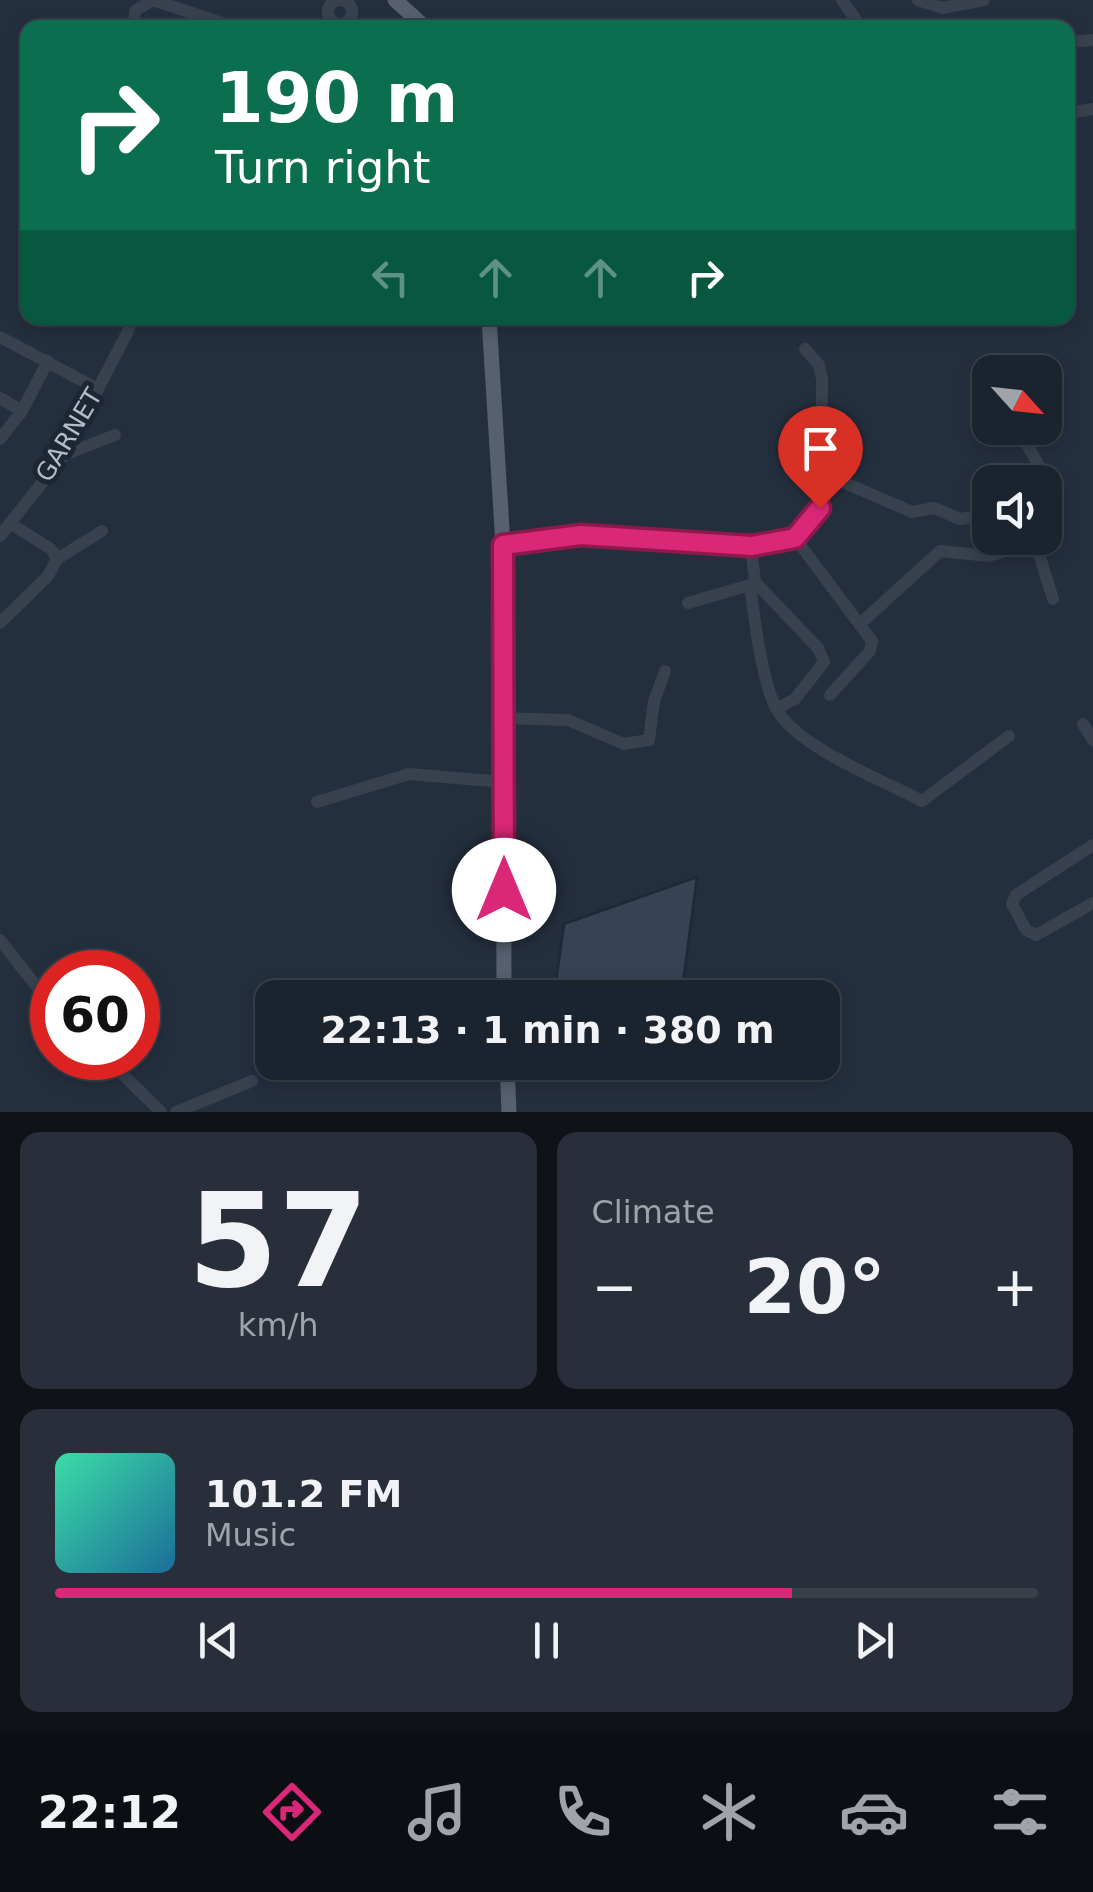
<!DOCTYPE html>
<html lang="en">
<head>
<meta charset="utf-8">
<style>
  body { margin:0; font-family:"DejaVu Sans",sans-serif; background:#282f3a; color:#f1f3f6; height:100vh; display:flex; flex-direction:column; font-size:38px; white-space:nowrap }
  * { box-sizing:border-box; margin:0 }
  p { font-size:32px; color:#a0a4aa }
  .icon { flex:none; width:55px; height:55px; fill:none; stroke:currentColor; stroke-width:2; stroke-linecap:round; stroke-linejoin:round }
  .map { position:relative; height:1112px; overflow:hidden }
  .sheet { display:flex; flex-direction:column; gap:20px; padding:20px; background:#0f1319; flex:1 }
  .sheet>* { flex:none }
  .top-card { position:absolute; left:20px; top:20px; width:1055px; height:305px; border-radius:20px; box-shadow:0 5px 15px #0003,0 0 0 2px #39404a; background:#0b6e4f; color:#fff; overflow:hidden }
  .needle { width:65px; rotate:117deg }
  .fabs { position:absolute; left:972px; top:355px; display:grid; gap:20px }
  .fabs a { display:grid; place-items:center; width:90px; height:90px; border-radius:20px; background:#1b232e; box-shadow:0 5px 15px #0003,0 0 0 2px #39404a; font-size:50px }
  .speed { position:absolute; left:30px; top:950px; display:flex; gap:20px; font-size:50px; font-weight:700; text-align:center }
  .speed>* { display:grid; place-content:center; width:130px; height:130px; border-radius:50%; background:#1b232e; box-shadow:0 5px 15px #0003,0 0 0 2px #39404a; line-height:1 }
  .speed .limit { border:15px solid #d22; background:#fff; color:#111 }
  .pin { position:absolute; display:grid; place-items:center; width:85px; height:85px; color:#fff; margin:-102px -42px; border-radius:50% 50% 50% 0; rotate:-45deg; box-shadow:0 0 10px #0007 }
  .pin .icon { rotate:45deg }
  .me { position:absolute; width:110px; margin:-55px; rotate:0deg; stroke-linejoin:round; filter:drop-shadow(0 0 8px #0008) }
  .turn { display:flex; align-items:center; gap:35px; height:210px; padding:0 30px; font-size:45px }
  .turn .icon { width:130px; height:130px; stroke-width:2.5 }
  .turn b { display:block; font-size:70px; line-height:85px }
  .lanes { display:flex; align-items:center; height:95px; padding:0 30px; background:#0003; justify-content:center; gap:50px; direction:ltr }
  .lanes .off { opacity:.35 }
  .big { font-size:75px; font-weight:600; line-height:1.1 }
  .sheet .tile { flex:1; display:flex; flex-direction:column; justify-content:center; gap:15px; min-width:0; padding:0 35px; border-radius:20px; background:#282f3a }
  .sheet .dial { align-items:center; gap:0 }
  .dial b { font-size:130px; line-height:1 }
  .song { display:flex; align-items:center; gap:30px }
  .cover { width:120px; height:120px; border-radius:15px; background:linear-gradient(135deg,hsl(160 70% 55%),hsl(200 70% 35%)) }
  .played { height:10px; border-radius:5px; background:linear-gradient(90deg,#db2777 75%,#39404a 75%) }
  .keys { display:flex; justify-content:space-around; direction:ltr }
  .heat { display:flex; justify-content:space-between; align-items:center; font-size:55px; direction:ltr }
  .sheet .tiles { flex:1; display:grid; gap:20px; grid-template-columns:1fr 1fr }
  .tile:last-child { grid-column:span 2 }
  .trip { position:absolute; left:255px; top:980px; width:585px; height:100px; border-radius:20px; background:#1b232e; box-shadow:0 5px 15px #0003,0 0 0 2px #39404a; font-weight:600; line-height:100px; text-align:center }
  .menu { display:flex; height:160px; justify-content:space-around; align-items:center; background:#0b0e12; color:#a0a4aa }
  .menu .icon { width:70px; height:70px }
  .menu .active { color:#db2777 }
  .menu b { font-size:45px; color:#f1f3f6 }
  .map>svg:first-child { display:block }
</style>
</head>
<body>
<div class="map">
<svg width="1093" height="1112" viewBox="0 0 1093 1112">
  <rect width="100%" height="100%" fill="#242f3e"/>
  <!-- building -->
  <path fill="#364354" stroke="#1f2835" stroke-width="2.5" d="M697,877L681,998L554,997L564,924Z
    M559,1062H647L646,1075L559,1069Z"/>
  <g fill="none" stroke-linecap="round" stroke-linejoin="round">
    <!-- minor -->
    <path stroke="#38414e" stroke-width="12" d="M842,0L862,28
      M918,0L942,8L984,0
      M328 12a12 12 0 1 1 24 0a12 12 0 1 1-24 0Z
      M134,28L135,11L153,0L237,28
      M1068,42L1093,40
      M1068,113L1093,109
      M0,337L98,389
      M0,398L22,411
      M1018,428L1050,486L1045,495
      M0,439L22,411L48,361
      M64,455L115,435
      M820,472L912,512L934,508L960,519L990,514
      M11,524L51,549L57,559
      M0,536L64,455L129,329
      M795,538L872,641L870,651L830,695
      M1034,538L1053,599
      M503,545L581,535L732,546L795,538L821,508L822,379L819,365L805,349
      M751,546L755,582L818,648L824,662L795,699L776,709
      M755,582L750,585C754,616 762,682 776,708C797,748 883,780 922,801L1009,736
      M688,603L750,585
      M0,623L48,576L57,559L102,531
      M860,624L940,551L989,556L1035,542
      M503,718L568,720L624,744L649,740L654,701L665,671
      M1083,724L1093,740
      M317,802L409,774L503,782
      M1093,845L1016,895L1012,904L1026,930L1036,935L1093,903
      M0,940L52,1006
      M138,1048L149,1037
      M106,1058L161,1112
      M176,1112L252,1081"/>
    <!-- major -->
    <path stroke="#56606e" stroke-width="15" d="M395,0L426,28
      M489,318L503,545L504,998
      M507,1062L509,1112"/>
  </g>
  <g fill="none" stroke-linecap="round" stroke-linejoin="round">
    <!-- route casing -->
    <g stroke="#8e194d" stroke-width="25">
      <path id="route" d="M504,890L503,545L581,535L752,546L795,538L820,508"/>
    </g>
    <!-- route -->
    <use href="#route" stroke="#db2777" stroke-width="18"/>
  </g>
  <g text-anchor="middle" dominant-baseline="central" stroke-width="10" stroke-linejoin="round" paint-order="stroke">
    <!-- street labels -->
    <g font-size="25" fill="#b4bcc9" stroke="#1d2633">
      <text transform="translate(69 435) rotate(-59)">GARNET</text>
    </g>
  </g>
</svg>
<div class="fabs">
<a><svg class="needle" viewBox="-14 -14 28 28"><path d="M0-13l5 13h-10z" fill="#e53935"/><path d="M0 13l5-13h-10z" fill="#a0a4aa"/></svg></a>
<a><svg class="icon" aria-label="sound" viewBox="0 0 24 24"><path d="M4 9h4l5-4v14l-5-4H4zM17 9q2 3 0 6"/></svg></a>
</div>
<div class="speed"><div class="limit">60</div></div>
<div class="pin" style="left:820px;top:508px;background:#d93025"><svg class="icon" aria-label="arrive" viewBox="0 0 24 24"><path d="M6 21V4h12l-3 4 3 4H6"/></svg></div>
<svg class="me" style="left:504px;top:890px" viewBox="-20 -20 40 40"><circle r="19" fill="#fff"/><path d="M0-13L10 11 0 6-10 11z" fill="#db2777"/></svg>
<div class="trip">22:13 · 1 min · 380 m</div>
<div class="top-card">
<div class="turn"><svg class="icon" aria-label="right" viewBox="0 0 24 24"><path d="M7 20v-9h11M14 6l5 5-5 5"/></svg><div><b>190 m</b>Turn right</div></div>
<div class="lanes"><svg class="icon off" aria-label="left" viewBox="0 0 24 24"><path d="M17 20v-9H6M10 6l-5 5 5 5"/></svg><svg class="icon off" aria-label="ahead" viewBox="0 0 24 24"><path d="M12 20V5M6 11l6-6 6 6"/></svg><svg class="icon off" aria-label="ahead" viewBox="0 0 24 24"><path d="M12 20V5M6 11l6-6 6 6"/></svg><svg class="icon" aria-label="right" viewBox="0 0 24 24"><path d="M7 20v-9h11M14 6l5 5-5 5"/></svg></div>
</div>
</div>
<section class="sheet">
<div class="tiles">
<div class="tile dial"><b>57</b><p>km/h</p></div>
<div class="tile"><p>Climate</p>
<div class="heat"><a>−</a><b class="big">20°</b><a>+</a></div>
</div>
<div class="tile">
<div class="song"><i class="cover"></i><div><b>101.2 FM</b><p>Music</p></div></div>
<div class="played"></div>
<div class="keys"><svg class="icon" aria-label="previous" viewBox="0 0 24 24"><path d="M18 5L8 12l10 7zM5 5v14"/></svg><svg class="icon" aria-label="pause" viewBox="0 0 24 24"><path d="M8 5v14M16 5v14"/></svg><svg class="icon" aria-label="next" viewBox="0 0 24 24"><path d="M6 5l10 7-10 7zM19 5v14"/></svg></div>
</div>
</div>
</section>
<nav class="menu">
<b>22:12</b>
<svg class="icon active" aria-label="directions" viewBox="0 0 24 24"><path d="M12 3l9 9-9 9-9-9zM9 14v-3h6M13 9l2 2-2 2"/></svg>
<svg class="icon" aria-label="music" viewBox="0 0 24 24"><path d="M9 18V5l10-2v13"/><circle cx="6" cy="18" r="3"/><circle cx="16" cy="16" r="3"/></svg>
<svg class="icon" aria-label="phone" viewBox="0 0 24 24"><path d="M5 4h4l2 5-3 2q2 4 5 5l2-3 5 2v4C11 20 4 13 5 4z"/></svg>
<svg class="icon" aria-label="climate" viewBox="0 0 24 24"><path d="M12 3v18M4 7l16 10M4 17L20 7"/></svg>
<svg class="icon" aria-label="car" viewBox="0 0 24 24"><path d="M5 17H2v-5l4-1 3-4h7l3 4 3 1v5h-3M9 17h6M6 11h13"/><circle cx="7" cy="17" r="2"/><circle cx="17" cy="17" r="2"/></svg>
<svg class="icon" aria-label="filters" viewBox="0 0 24 24"><path d="M4 7h16M4 17h16"/><circle cx="9" cy="7" r="2"/><circle cx="15" cy="17" r="2"/></svg>
</nav>
</body>
</html>
